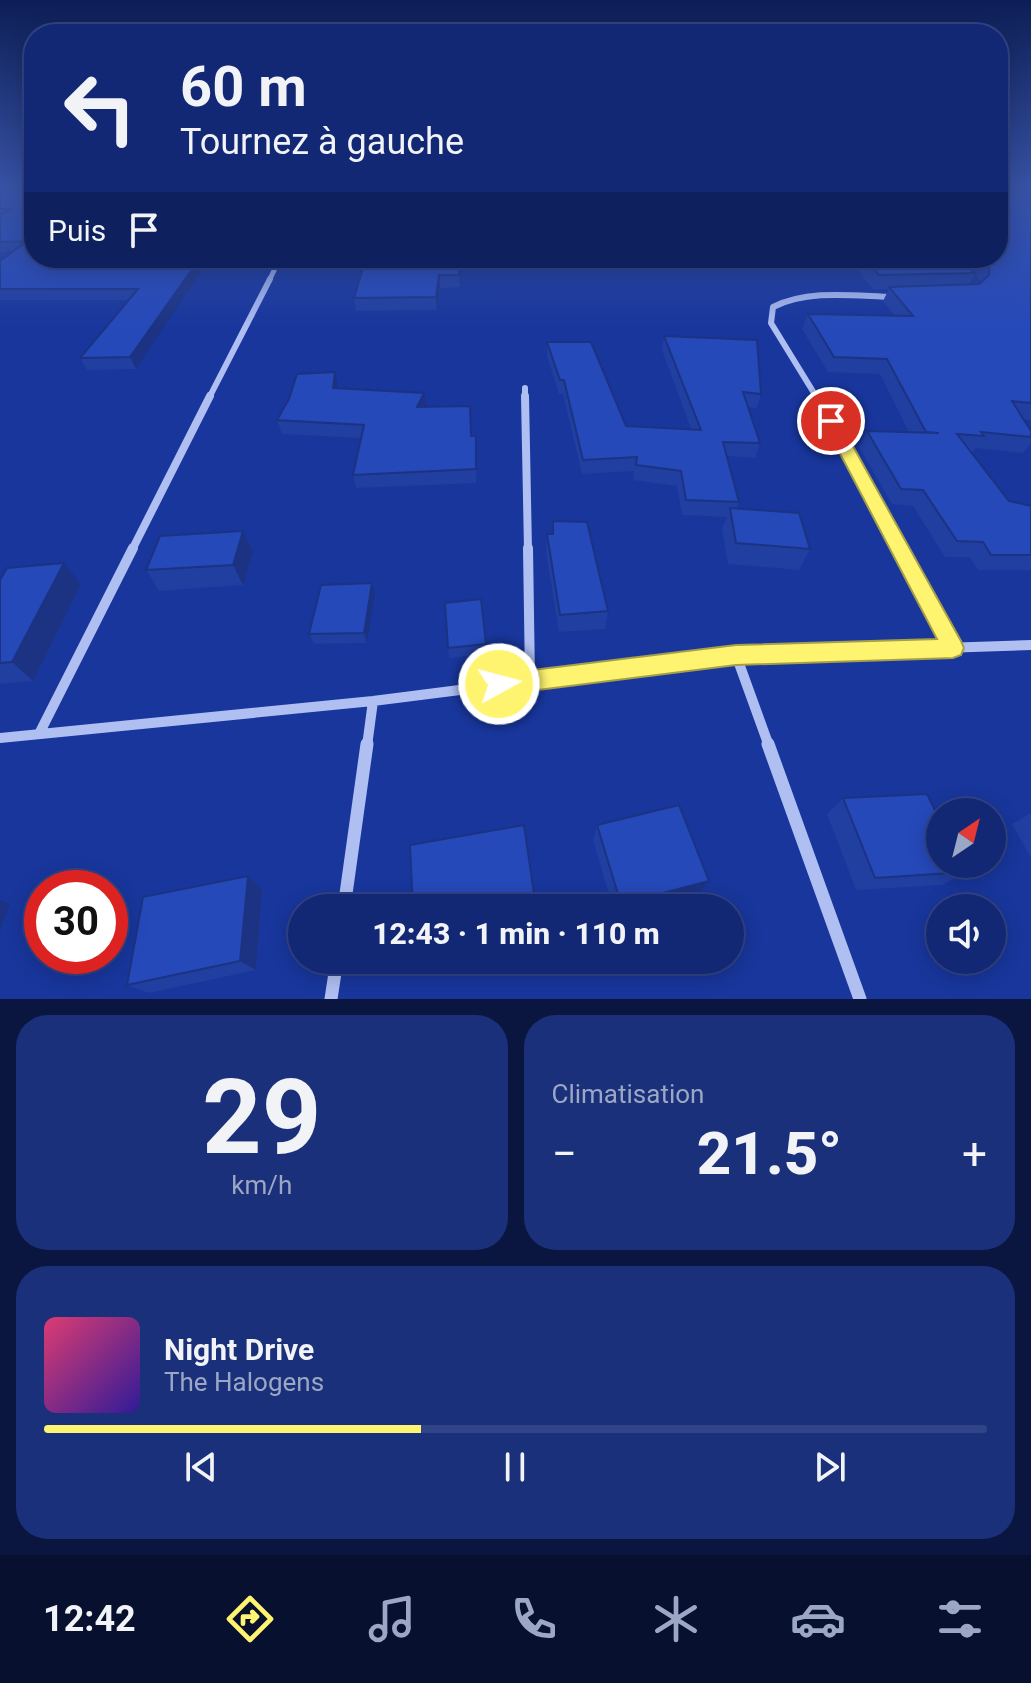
<!DOCTYPE html>
<html lang="fr">
<head>
<meta charset="utf-8">
<style>
  body { margin:0; font-family:Roboto,sans-serif; background:#1b307a; color:#f1f3f6; height:100vh; display:flex; flex-direction:column; font-size:30px; white-space:nowrap }
  * { box-sizing:border-box; margin:0 }
  p { font-size:26px; color:#9ca6c5 }
  .icon { flex:none; width:44px; height:44px; fill:none; stroke:currentColor; stroke-width:2; stroke-linecap:round; stroke-linejoin:round }
  .map { position:relative; height:999px; overflow:hidden }
  .details { display:flex; flex-direction:column; gap:16px; padding:16px; background:#0a1640; flex:1 }
  .details>* { flex:none }
  .top-card { position:absolute; left:24px; top:24px; width:984px; height:244px; border-radius:32px; box-shadow:0 4px 20px #0003,0 0 0 2px #314487; background:#122875; color:#f1f3f6; overflow:hidden }
  .needle { width:52px; rotate:35deg }
  .fabs { position:absolute; left:926px; top:798px; display:grid; gap:16px }
  .fabs a { display:grid; place-items:center; width:80px; height:80px; border-radius:50%; background:#122875; box-shadow:0 4px 20px #0003,0 0 0 2px #314487; font-size:40px }
  .speed { position:absolute; left:24px; top:870px; display:flex; gap:16px; font-size:40px; font-weight:700; text-align:center }
  .speed>* { display:grid; place-content:center; width:104px; height:104px; border-radius:50%; background:#122875; box-shadow:0 4px 20px #0003,0 0 0 2px #314487; line-height:1 }
  .speed .limit { border:12px solid #d22; background:#fff; color:#111 }
  .pin { position:absolute; display:grid; place-items:center; width:68px; height:68px; color:#fff; margin:-34px; border:4px solid #fff; border-radius:50%; box-shadow:0 2px 8px #0007 }
  .me { position:absolute; width:88px; margin:-44px; rotate:83deg; stroke-linejoin:round; filter:drop-shadow(0 0 6px #0008) }
  .turn { display:flex; align-items:center; gap:28px; height:168px; padding:0 24px; font-size:36px }
  .turn .icon { width:104px; height:104px; stroke-width:2.5 }
  .turn b { display:block; font-size:56px; line-height:68px }
  .then { display:flex; align-items:center; height:76px; padding:0 24px; background:#0003; gap:16px; font-size:30px }
  .big { font-size:60px; font-weight:800; line-height:1.1 }
  .details .card { flex:1; display:flex; flex-direction:column; justify-content:center; gap:12px; min-width:0; padding:0 28px; border-radius:32px; background:#1b307a }
  .details .dial { align-items:center; gap:0 }
  .dial b { font-size:104px; line-height:1 }
  .song { display:flex; align-items:center; gap:24px }
  .cover { width:96px; height:96px; border-radius:12px; background:linear-gradient(135deg,hsl(340 70% 55%),hsl(250 70% 35%)) }
  .played { height:8px; border-radius:4px; background:linear-gradient(90deg,#fff470 40%,#314487 40%) }
  .keys { display:flex; justify-content:space-around; direction:ltr }
  .heat { display:flex; justify-content:space-between; align-items:center; font-size:44px; direction:ltr }
  .details .tiles { flex:1; display:grid; gap:16px; grid-template-columns:1fr 1fr }
  .card:last-child { grid-column:span 2 }
  .trip { position:absolute; left:288px; top:894px; width:456px; height:80px; border-radius:40px; background:#122875; box-shadow:0 4px 20px #0003,0 0 0 2px #314487; font-weight:800; line-height:80px; text-align:center }
  .dock { display:flex; height:128px; justify-content:space-around; align-items:center; background:#07102f; color:#9ca6c5 }
  .dock .icon { width:56px; height:56px }
  .dock .on { color:#fff470 }
  .dock b { font-size:36px; color:#f1f3f6 }
  .map>svg:first-child { display:block }
</style>
</head>
<body>
<div class="map">
<svg width="1031" height="999" viewBox="0 0 1031 999">
  <rect width="100%" height="100%" fill="#18369c"/>
  <g fill="none" stroke-linecap="round" stroke-linejoin="round">
    <!-- street-far4 -->
    <path stroke="#afbff2" stroke-width="5" d="M269,281L280,258"/>
    <!-- street-far3 -->
    <path stroke="#afbff2" stroke-width="6" d="M525,388V398
      M209,398L270,279
      M817,398L771,323L773,307C809,289 854,296 893,297"/>
    <!-- street-far2 -->
    <path stroke="#afbff2" stroke-width="8" d="M525,396L528,550
      M816,396L900,550
      M132,550L210,396"/>
    <!-- street-far1 -->
    <path stroke="#afbff2" stroke-width="10" d="M528,548L530,680
      M899,548L953,648
      M736,655L769,746
      M39,734L133,548
      M0,738L373,701L736,655L1031,645
      M367,746L373,701"/>
    <!-- street -->
    <path stroke="#afbff2" stroke-width="13" d="M768,744L860,999
      M344,908L367,744
      M331,999L337,960"/>
  </g>
  <!-- wall -->
  <path fill="#213fa0" fill-rule="evenodd" d="M0,189L34,258H241L240,261L207,263L136,369L87,370L80,358L129,300H0V261L13,251L0,252Z
    M1031,189V420L1023,419L1031,431V443L1023,453L976,448L973,452H970L1009,501L1031,506V570H978L970,557H945L913,506L892,504L859,447L867,431L909,432L880,374L828,372L802,329L808,314L894,315L883,301L889,289H873L848,258H998ZM975,274L981,282L979,284H969Z
    M366,258H461L460,287L440,288L437,310L356,311L354,298Z
    M664,336L761,394L757,408L748,407L760,443L755,458L727,456L739,502L737,508L810,549L799,570L728,564L722,528L727,517L682,515L677,486L633,480L634,471L582,474L563,394H559L547,356V342L626,426L691,429L662,350Z
    M338,385V389L426,406L471,436L477,449L476,483L356,488L353,475L361,438L282,434L277,420Z
    M553,521L608,611L605,629L559,632L546,552L547,534H552Z
    M243,531L253,552L243,585L159,591L146,570Z
    M64,563L81,584L33,681L0,684V580Z
    M375,594L367,643L314,644L309,634Z
    M481,599L486,654L449,658L448,648Z
    M843,798L966,872L942,885L856,890L827,814Z
    M1031,813V858L1012,824Z
    M597,825L698,894L644,908H613L593,840Z
    M262,889L256,970L149,993L127,985Z"/>
  <!-- shaded-wall -->
  <path fill="#1b3382" d="M200,258H206L207,263L136,369L130,357Z
    M460,258H461L460,287L459,275Z
    M439,275L440,288L437,310L436,297Z
    M335,372L338,385L336,401L333,388Z
    M424,393L426,406L419,420L417,407Z
    M243,531L253,552L243,585L233,565Z
    M64,563L81,584L33,681L12,662Z
    M372,583L375,594L367,643L364,633Z
    M248,876L262,889L256,970L240,961Z
    M709,881L698,894L644,908H619L621,904Z
    M0,900L10,904L0,930Z"/>
  <!-- building -->
  <path fill="#2649ba" stroke="#1b3382" stroke-width="2" d="M0,189H34V258H200L130,357L80,358L138,289H0V261L27,241L0,242V215L11,209H0Z
    M998,189H1031V403L1012,401L1031,431V437L981,432L984,436L957,434L1009,501L1031,506V555H991L983,542L957,541L923,490L901,489L867,431L939,433L926,432L887,359L834,357L808,314L913,316L889,287L979,284L989,275V268L983,261L979,258H998Z
    M366,258H460L459,275H439L436,297L354,298Z
    M864,258H958L975,273L879,275Z
    M664,336L757,340L761,394L743,392L760,443L723,442L739,502L686,500L681,471L636,465L637,457L583,460L564,380H560L547,342H591L626,426L701,430Z
    M335,372L333,388L424,393L417,407L470,406L471,436H476V469L353,475L364,425L277,420L289,399L297,374Z
    M730,508L799,513L810,549L736,543Z
    M553,521L587,522L608,611L560,615L547,534H553Z
    M243,531L233,565L146,570L160,536Z
    M64,563L12,662L0,663V580L7,568Z
    M372,583L364,633L309,634L321,585Z
    M481,599L486,644L448,648L445,603Z
    M927,794L940,820V864H962L966,872L875,878L843,798Z
    M679,805L709,881L621,904L597,825Z
    M524,825L536,907L413,908L410,845Z
    M248,876L240,961L127,985L143,897Z"/>
  <!-- sky -->
  <linearGradient id="sky" x2="0" y2="1"><stop stop-color="#0d1e56"/><stop offset="0.57" stop-color="#3752a4"/><stop offset="1" stop-color="#3752a4" stop-opacity="0"/></linearGradient>
  <rect width="1031" height="329" fill="url(#sky)"/>
  <!-- route -->
  <path fill="#fff470" stroke="#a69f49" stroke-width="2" d="M831,416L839,421L961,641L964,648L961,655L953,658L736,665L499,695L490,692L487,684L490,677L499,674L736,645L937,639L823,421Z"/>
</svg>
<div class="fabs">
<a><svg class="needle" viewBox="-14 -14 28 28"><path d="M0-13l5 13h-10z" fill="#e53935"/><path d="M0 13l5-13h-10z" fill="#9ca6c5"/></svg></a>
<a><svg class="icon" aria-label="sound" viewBox="0 0 24 24"><path d="M4 9h4l5-4v14l-5-4H4zM17 9q2 3 0 6"/></svg></a>
</div>
<div class="speed"><div class="limit">30</div></div>
<div class="pin" style="left:831px;top:421px;background:#d93025"><svg class="icon" aria-label="arrive" viewBox="0 0 24 24"><path d="M6 21V4h12l-3 4 3 4H6"/></svg></div>
<svg class="me" style="left:499px;top:684px" viewBox="-20 -20 40 40"><circle r="17" fill="#fff470" stroke="#fff" stroke-width="3"/><path d="M0-11L8 9 0 5-8 9z" fill="#fff"/></svg>
<div class="trip">12:43 · 1 min · 110 m</div>
<div class="top-card">
<div class="turn"><svg class="icon" aria-label="left" viewBox="0 0 24 24"><path d="M17 20v-9H6M10 6l-5 5 5 5"/></svg><div><b>60 m</b>Tournez à gauche</div></div>
<div class="then">Puis<svg class="icon" aria-label="arrive" viewBox="0 0 24 24"><path d="M6 21V4h12l-3 4 3 4H6"/></svg></div>
</div>
</div>
<section class="details">
<div class="tiles">
<div class="card dial"><b>29</b><p>km/h</p></div>
<div class="card"><p>Climatisation</p>
<div class="heat"><a>−</a><b class="big">21.5°</b><a>+</a></div>
</div>
<div class="card">
<div class="song"><i class="cover"></i><div><b>Night Drive</b><p>The Halogens</p></div></div>
<div class="played"></div>
<div class="keys"><svg class="icon" aria-label="previous" viewBox="0 0 24 24"><path d="M18 5L8 12l10 7zM5 5v14"/></svg><svg class="icon" aria-label="pause" viewBox="0 0 24 24"><path d="M8 5v14M16 5v14"/></svg><svg class="icon" aria-label="next" viewBox="0 0 24 24"><path d="M6 5l10 7-10 7zM19 5v14"/></svg></div>
</div>
</div>
</section>
<nav class="dock">
<b>12:42</b>
<svg class="icon on" aria-label="directions" viewBox="0 0 24 24"><path d="M12 3l9 9-9 9-9-9zM9 14v-3h6M13 9l2 2-2 2"/></svg>
<svg class="icon" aria-label="music" viewBox="0 0 24 24"><path d="M9 18V5l10-2v13"/><circle cx="6" cy="18" r="3"/><circle cx="16" cy="16" r="3"/></svg>
<svg class="icon" aria-label="phone" viewBox="0 0 24 24"><path d="M5 4h4l2 5-3 2q2 4 5 5l2-3 5 2v4C11 20 4 13 5 4z"/></svg>
<svg class="icon" aria-label="climate" viewBox="0 0 24 24"><path d="M12 3v18M4 7l16 10M4 17L20 7"/></svg>
<svg class="icon" aria-label="car" viewBox="0 0 24 24"><path d="M5 17H2v-5l4-1 3-4h7l3 4 3 1v5h-3M9 17h6M6 11h13"/><circle cx="7" cy="17" r="2"/><circle cx="17" cy="17" r="2"/></svg>
<svg class="icon" aria-label="filters" viewBox="0 0 24 24"><path d="M4 7h16M4 17h16"/><circle cx="9" cy="7" r="2"/><circle cx="15" cy="17" r="2"/></svg>
</nav>
</body>
</html>
